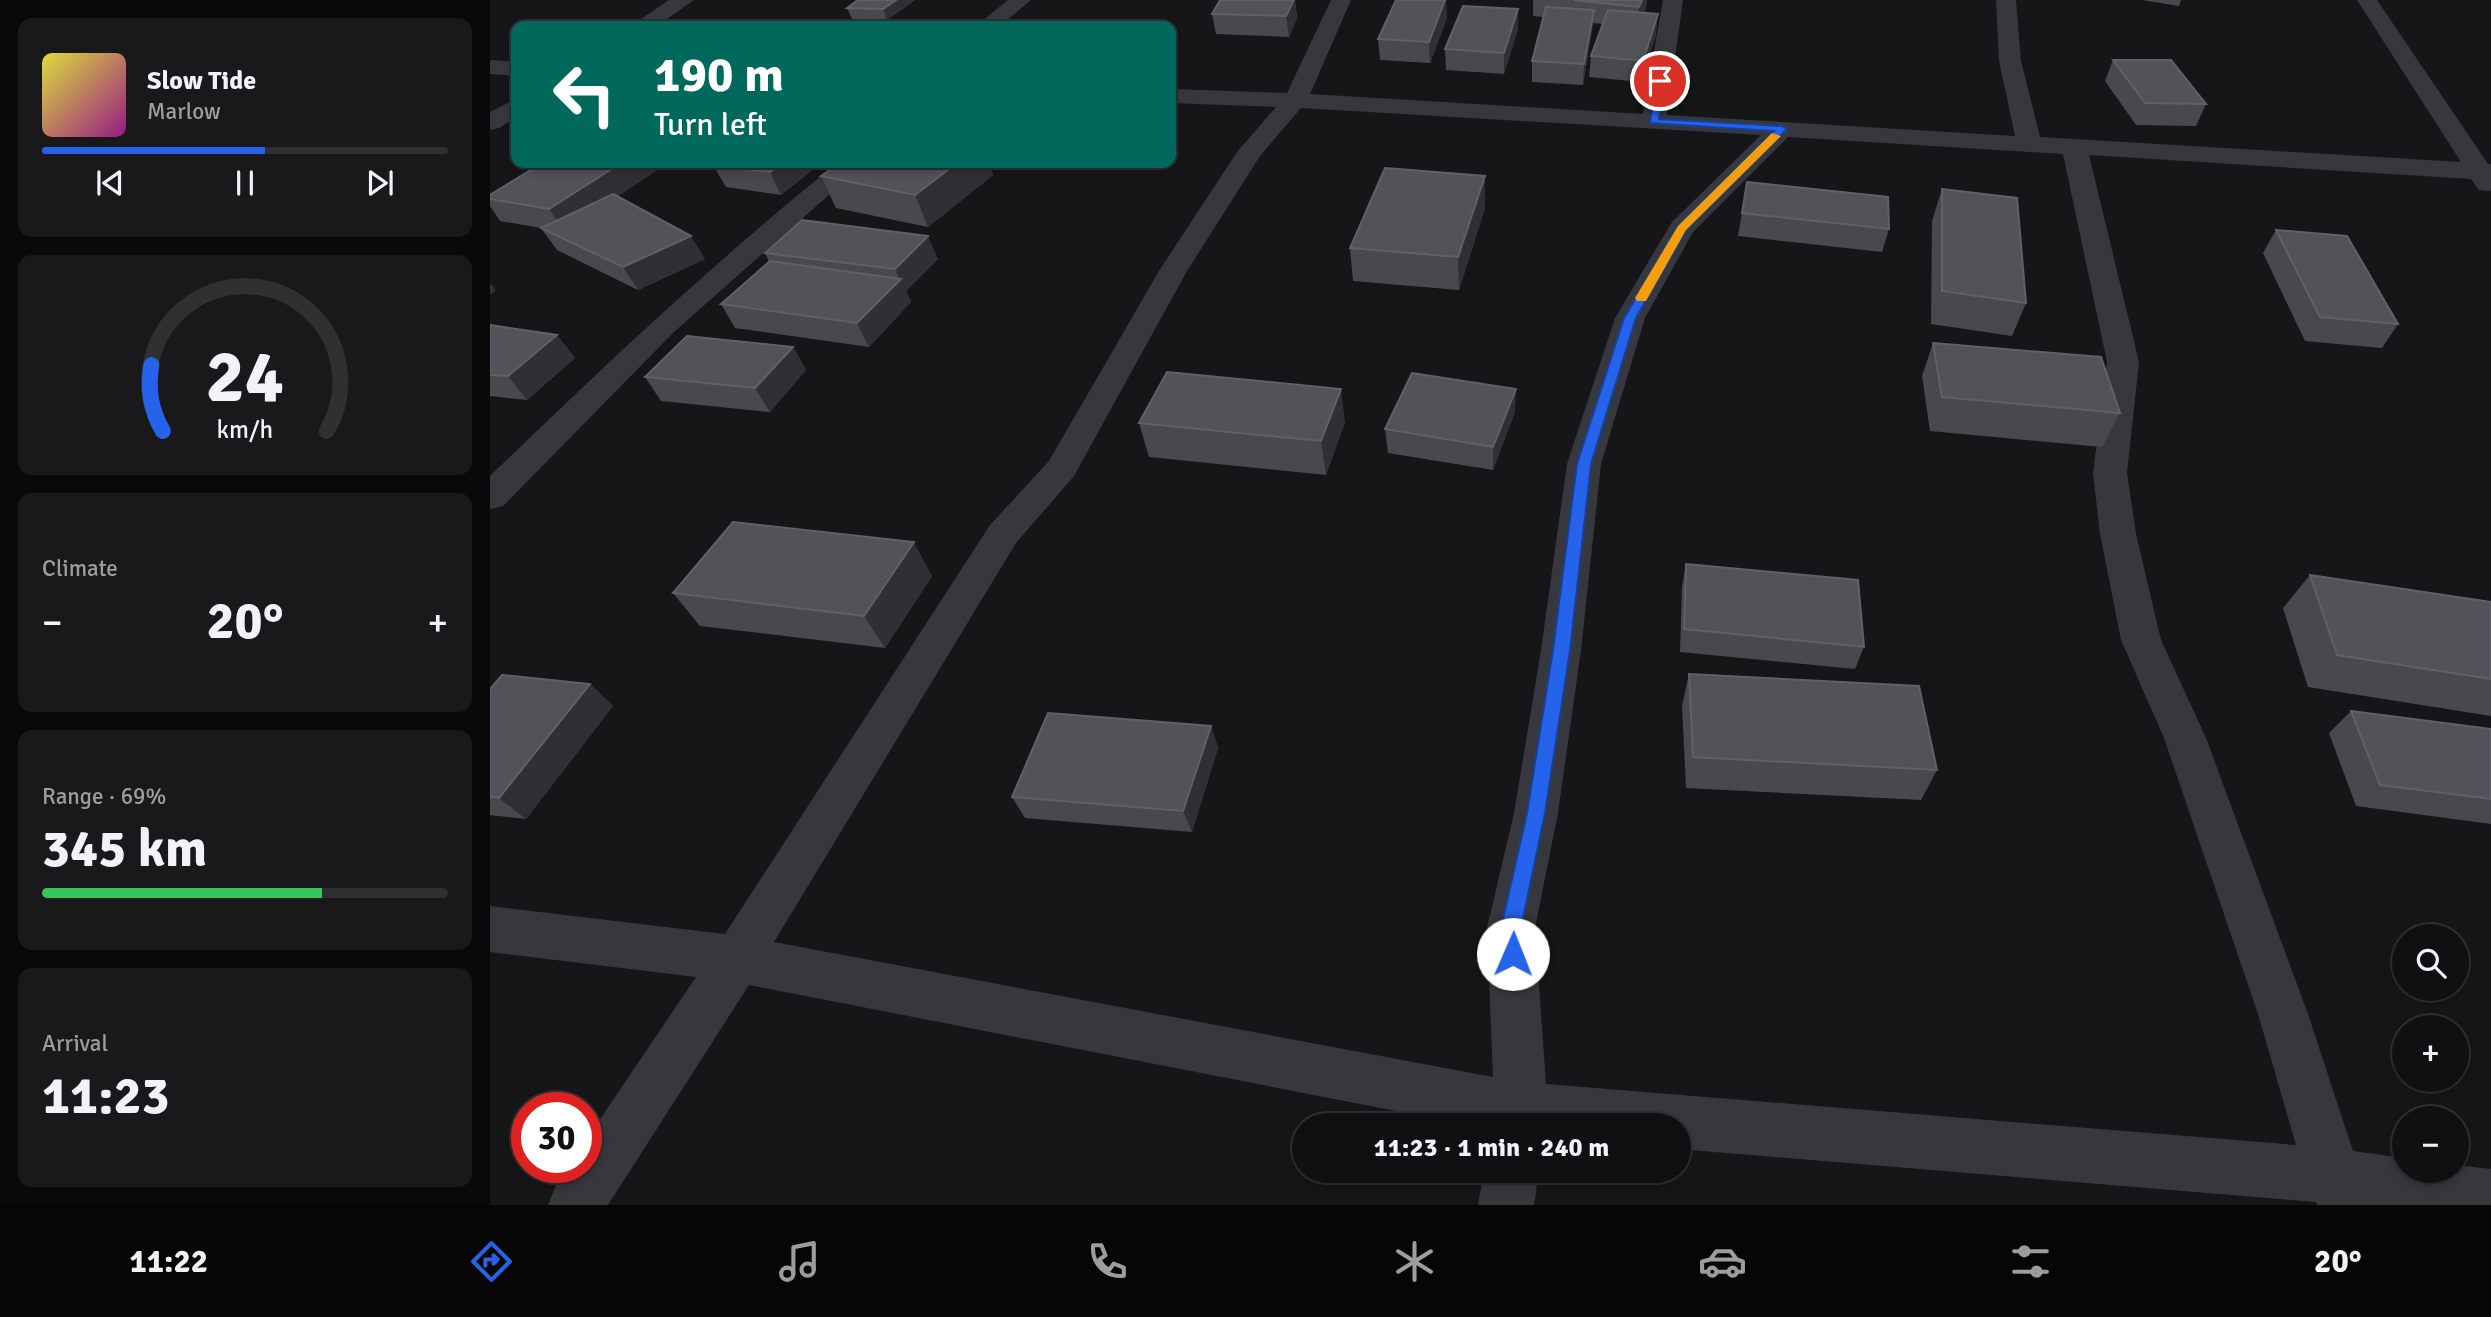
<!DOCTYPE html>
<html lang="en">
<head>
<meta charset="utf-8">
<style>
  body { margin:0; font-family:Signika,sans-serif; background:#19191b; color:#f1f3f6; height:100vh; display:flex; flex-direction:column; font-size:26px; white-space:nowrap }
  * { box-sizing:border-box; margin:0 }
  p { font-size:23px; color:#9c9d9f }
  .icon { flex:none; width:38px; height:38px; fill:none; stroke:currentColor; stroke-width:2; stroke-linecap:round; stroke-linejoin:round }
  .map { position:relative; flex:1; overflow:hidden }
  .drawer { display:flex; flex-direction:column; gap:18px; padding:18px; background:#09090a; width:490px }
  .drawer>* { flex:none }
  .guide { position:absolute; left:21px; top:21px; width:665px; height:147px; border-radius:14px; box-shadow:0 4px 10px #0003,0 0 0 2px #303032; background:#00695c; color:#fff; overflow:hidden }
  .fabs { position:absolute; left:1902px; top:924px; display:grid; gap:14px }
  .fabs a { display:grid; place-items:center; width:77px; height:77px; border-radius:50%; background:#101012; box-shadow:0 4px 10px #0003,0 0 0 2px #303032; font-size:35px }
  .speed { position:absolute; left:21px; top:1092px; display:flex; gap:14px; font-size:35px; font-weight:700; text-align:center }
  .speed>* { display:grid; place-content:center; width:91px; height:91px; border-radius:50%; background:#101012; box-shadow:0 4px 10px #0003,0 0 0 2px #303032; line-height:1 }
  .speed .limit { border:10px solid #d22; background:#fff; color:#111 }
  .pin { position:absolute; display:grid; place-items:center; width:60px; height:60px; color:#fff; margin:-30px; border:4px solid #fff; border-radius:50%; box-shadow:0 2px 7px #0007 }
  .me { position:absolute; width:77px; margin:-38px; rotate:1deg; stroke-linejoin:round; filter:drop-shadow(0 0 5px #0008) }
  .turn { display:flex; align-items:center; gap:24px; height:147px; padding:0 28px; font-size:32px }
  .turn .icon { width:91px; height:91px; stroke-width:2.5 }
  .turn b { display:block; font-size:49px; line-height:60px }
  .big { font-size:52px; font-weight:700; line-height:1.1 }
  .drawer .card { flex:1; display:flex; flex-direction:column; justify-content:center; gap:10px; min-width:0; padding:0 24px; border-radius:14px; background:#19191b }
  .drawer .dial { align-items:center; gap:0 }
  .dial svg { height:182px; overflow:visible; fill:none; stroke:#303032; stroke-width:7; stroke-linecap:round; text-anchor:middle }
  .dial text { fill:#f1f3f6; stroke:none }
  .song { display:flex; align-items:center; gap:21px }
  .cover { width:84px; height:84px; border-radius:10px; background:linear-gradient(135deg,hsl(60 70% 55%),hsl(310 70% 35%)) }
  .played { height:7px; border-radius:4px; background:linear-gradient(90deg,#2563eb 55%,#303032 55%) }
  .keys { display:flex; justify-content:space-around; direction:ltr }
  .heat { display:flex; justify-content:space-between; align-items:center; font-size:38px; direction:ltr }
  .charge { height:10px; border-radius:5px; background:linear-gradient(90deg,#34c759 69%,#303032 0) }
  .trip { position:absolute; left:802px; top:1113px; width:399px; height:70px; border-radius:35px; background:#101012; box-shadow:0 4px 10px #0003,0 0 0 2px #303032; font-weight:700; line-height:70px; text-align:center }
  .menu { display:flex; height:112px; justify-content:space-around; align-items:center; background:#060607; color:#9c9d9f }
  .menu .icon { width:49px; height:49px }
  .menu .on { color:#2563eb }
  .menu b { font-size:32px; color:#f1f3f6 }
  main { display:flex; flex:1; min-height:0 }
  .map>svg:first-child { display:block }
</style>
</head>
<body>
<main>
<section class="drawer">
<div class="card">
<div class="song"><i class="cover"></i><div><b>Slow Tide</b><p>Marlow</p></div></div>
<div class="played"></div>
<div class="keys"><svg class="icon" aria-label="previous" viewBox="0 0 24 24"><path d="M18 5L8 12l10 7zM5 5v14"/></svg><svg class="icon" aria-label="pause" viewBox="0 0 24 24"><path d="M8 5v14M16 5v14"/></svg><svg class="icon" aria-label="next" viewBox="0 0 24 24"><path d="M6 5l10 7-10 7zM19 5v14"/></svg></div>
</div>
<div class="card dial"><svg viewBox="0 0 100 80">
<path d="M14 69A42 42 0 1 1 86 69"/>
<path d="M14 69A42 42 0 0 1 9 40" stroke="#2563eb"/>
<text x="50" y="56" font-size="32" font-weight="700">24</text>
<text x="50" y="72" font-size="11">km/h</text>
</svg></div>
<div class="card"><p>Climate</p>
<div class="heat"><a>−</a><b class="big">20°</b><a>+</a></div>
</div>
<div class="card"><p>Range · 69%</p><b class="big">345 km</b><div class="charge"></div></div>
<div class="card"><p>Arrival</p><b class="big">11:23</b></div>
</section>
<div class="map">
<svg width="2001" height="1205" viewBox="0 0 2001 1205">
  <rect width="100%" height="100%" fill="#161618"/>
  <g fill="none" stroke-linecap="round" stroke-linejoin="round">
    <!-- street -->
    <path fill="#37383d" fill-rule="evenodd" d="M179,0H204L167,26H141Z
      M518,0H541L510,26H486Z
      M841,0H861L820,94L1153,114L1173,0H1193L1177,115L1525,136L1509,61L1506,0H1526L1531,61L1550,137L1971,162L1867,0H1887L1998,164H2001V191L1989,190L1981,179L1599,155L1649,362L1637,473L1646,534L1671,640L1716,738L1818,1014L1863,1151L1914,1158V1171H1967V1165L2001,1169V1205H1827L1826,1202L1188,1149V1125H978L259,985L118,1205H58L66,1185L78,1167H96V1140L206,977L0,952V906L235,934L500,525L559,461L669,271L747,152L786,107L681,103V89L797,93ZM811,108L1271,135L1182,222L1125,318L1077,464L1051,650L1024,813L997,928L1003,1077L284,942L526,543L584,476L697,271L770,156ZM1298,137L1573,154L1617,362L1603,473L1610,534L1631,640L1674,738L1768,1014L1806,1145L1056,1084L1045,928L1068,813L1091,650L1111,464L1155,318L1203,232Z
      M0,60L26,62V76L0,74Z
      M26,99V117L9,128L0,130V112Z
      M347,163H375L184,332L13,506L0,509V476C113,367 224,262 347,163Z
      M994,1171H1049L1044,1205H988Z"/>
  </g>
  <!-- wall -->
  <path fill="#47494d" d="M425,0L397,20L362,19L357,8Z
    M730,0H805L807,18L799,37L726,34L722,14Z
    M1043,0H1159H1157L1156,8L1154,13L1166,35L1151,82L1099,77L1101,56L1113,24L1103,23L1093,85L1042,82V61L1053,17L1043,16Z
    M1652,0H1691L1689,6Z
    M1028,9V29L1014,74L956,70L955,49Z
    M957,18L940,63L890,60L888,39Z
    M1623,60L1716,104L1706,126L1646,125L1615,81Z
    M331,163L291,195L236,187L223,165Z
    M350,163H499L503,175L438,227L346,208L331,176Z
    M175,165L127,196L215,259L148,290L67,250L51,228L10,221L0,206V195Z
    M995,176V208L969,290L863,281L860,248Z
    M1257,182L1399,229L1392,252L1248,236Z
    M1452,189L1536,303L1522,336L1441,324L1442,221Z
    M1786,230L1908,324L1892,348L1815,341L1773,253Z
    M275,253L448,259L416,291L421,302L379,347L245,328L231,304L279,262Z
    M0,325L67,335L85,358L37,400L0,396Z
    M1443,343L1630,413L1612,447L1440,431L1432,376Z
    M303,347L316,370L280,412L171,401L155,377Z
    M1025,412L1003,470L898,453L895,429Z
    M855,422L836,475L659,457L649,423Z
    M1196,564L1374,647L1365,669L1190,652L1192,587Z
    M1820,575L2001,602V716L1818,687L1793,608Z
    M442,576L395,648L210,626L183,593Z
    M1199,674L1447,770L1431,800L1196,788L1192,706Z
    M100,684L123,706L36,819L0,815V689Z
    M1861,711L2001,729V824L1866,806L1839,733Z
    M721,726L728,748L702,832L535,818L522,797Z"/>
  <!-- shaded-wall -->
  <path fill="#2f3033" d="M406,0H425L397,20L393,9Z
    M804,0H805L807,18L799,37L796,16Z
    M955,0H956L957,18L940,63L939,42Z
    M1152,0H1157L1156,8L1147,27L1149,7Z
    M1028,9V29L1014,74V53Z
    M1104,10L1102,31L1093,85L1094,64Z
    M1168,14L1166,35L1151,82L1153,61Z
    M131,163H173L175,165L75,232L59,209Z
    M292,163H331L291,195L280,172Z
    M467,163H499L503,175L438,227L425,195Z
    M995,176V208L969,290L968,257Z
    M201,236L215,259L148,290L133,267Z
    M438,236L448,259L416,291L421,302L379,347L367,323L410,280L405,269Z
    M0,283L6,290L0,295Z
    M67,335L85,358L37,400L18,376Z
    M303,347L316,370L280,412L265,388Z
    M851,389L855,422L836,475L831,441Z
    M1026,389L1025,412L1003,470V447Z
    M424,542L442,576L395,648L374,616Z
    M100,684L123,706L36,819L9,798Z
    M721,726L728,748L702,832L693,811Z"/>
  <!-- building -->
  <path fill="#525359" stroke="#5f6168" stroke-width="2" d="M368,0H406L393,9L357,8Z
    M730,0H804L796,16L722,14Z
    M906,0H955L939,42L888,39Z
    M1084,0H1152L1149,7Z
    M973,6L1028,9L1014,53L955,49Z
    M1056,7L1104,10L1094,64L1042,61Z
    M1118,10L1168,14L1153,61L1101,56Z
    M1623,60H1681L1716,104L1655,103Z
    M52,163H131L59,209L0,199V195Z
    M226,163H292L280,172L223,165Z
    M350,163H467L425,195L331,176Z
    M895,168L995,176L968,257L860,248Z
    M1257,182L1398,197L1399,229L1252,213Z
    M1452,189L1527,198L1536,303L1452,291Z
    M123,194L201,236L133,267L51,228Z
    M312,220L438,236L405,269L275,253Z
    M1786,230L1857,236L1908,324L1830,317Z
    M280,261L411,279L367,323L231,304Z
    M0,325L67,335L18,376L0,375Z
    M197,336L303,347L265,388L155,377Z
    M1443,343L1611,357L1630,413L1452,397Z
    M677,372L851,389L831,441L649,423Z
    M922,373L1026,389L1003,447L895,429Z
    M243,522L424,542L374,616L183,593Z
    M1196,564L1368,580L1374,647L1194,629Z
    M1820,575L2001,602V679L1847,655Z
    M1199,674L1429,686L1447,770L1203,757Z
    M12,675L100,684L9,798L0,797V689Z
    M1861,711L2001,729V799L1890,785Z
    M558,713L721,726L693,811L522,797Z"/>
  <!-- route -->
  <path fill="#2563eb" stroke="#184099" stroke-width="2" d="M1170,78L1175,81L1169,119L1292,126L1297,129L1196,230L1146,318L1101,464L1080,650L1055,813L1031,928L1033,954L1030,960L1023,963L1016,960L1011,928L1037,813L1063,650L1087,464L1134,318L1188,226L1284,131L1160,123L1165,81Z"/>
  <!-- slow -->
  <path fill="#f59e0b" d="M1282,133L1291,136L1196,230L1156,301H1147L1145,298L1188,226Z"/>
</svg>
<div class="fabs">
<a><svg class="icon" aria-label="search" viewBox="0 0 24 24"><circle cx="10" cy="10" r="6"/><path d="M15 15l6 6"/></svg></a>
<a>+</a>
<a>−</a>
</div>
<div class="speed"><div class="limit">30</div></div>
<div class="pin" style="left:1170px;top:81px;background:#d93025"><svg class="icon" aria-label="arrive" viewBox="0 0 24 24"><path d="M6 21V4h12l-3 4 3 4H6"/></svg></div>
<svg class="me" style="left:1023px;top:954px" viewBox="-20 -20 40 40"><circle r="19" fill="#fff"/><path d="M0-13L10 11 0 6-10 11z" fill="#2563eb"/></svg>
<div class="trip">11:23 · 1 min · 240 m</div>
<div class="guide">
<div class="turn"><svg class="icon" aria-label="left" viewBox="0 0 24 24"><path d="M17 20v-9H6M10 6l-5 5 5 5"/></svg><div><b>190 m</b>Turn left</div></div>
</div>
</div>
</main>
<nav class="menu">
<b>11:22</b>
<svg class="icon on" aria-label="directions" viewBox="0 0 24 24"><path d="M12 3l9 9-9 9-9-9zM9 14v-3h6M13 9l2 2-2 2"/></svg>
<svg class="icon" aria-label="music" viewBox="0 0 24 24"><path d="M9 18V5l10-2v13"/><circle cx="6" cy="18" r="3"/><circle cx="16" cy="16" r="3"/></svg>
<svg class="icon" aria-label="phone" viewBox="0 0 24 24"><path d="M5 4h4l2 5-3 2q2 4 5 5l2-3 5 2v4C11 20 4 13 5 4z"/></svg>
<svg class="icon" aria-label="climate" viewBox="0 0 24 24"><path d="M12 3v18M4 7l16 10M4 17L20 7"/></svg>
<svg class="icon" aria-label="car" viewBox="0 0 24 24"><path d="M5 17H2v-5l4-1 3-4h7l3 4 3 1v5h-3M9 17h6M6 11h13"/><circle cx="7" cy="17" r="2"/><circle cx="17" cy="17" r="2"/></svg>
<svg class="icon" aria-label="filters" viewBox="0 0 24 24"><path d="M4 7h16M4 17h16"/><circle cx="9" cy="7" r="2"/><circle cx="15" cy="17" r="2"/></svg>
<b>20°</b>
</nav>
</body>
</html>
